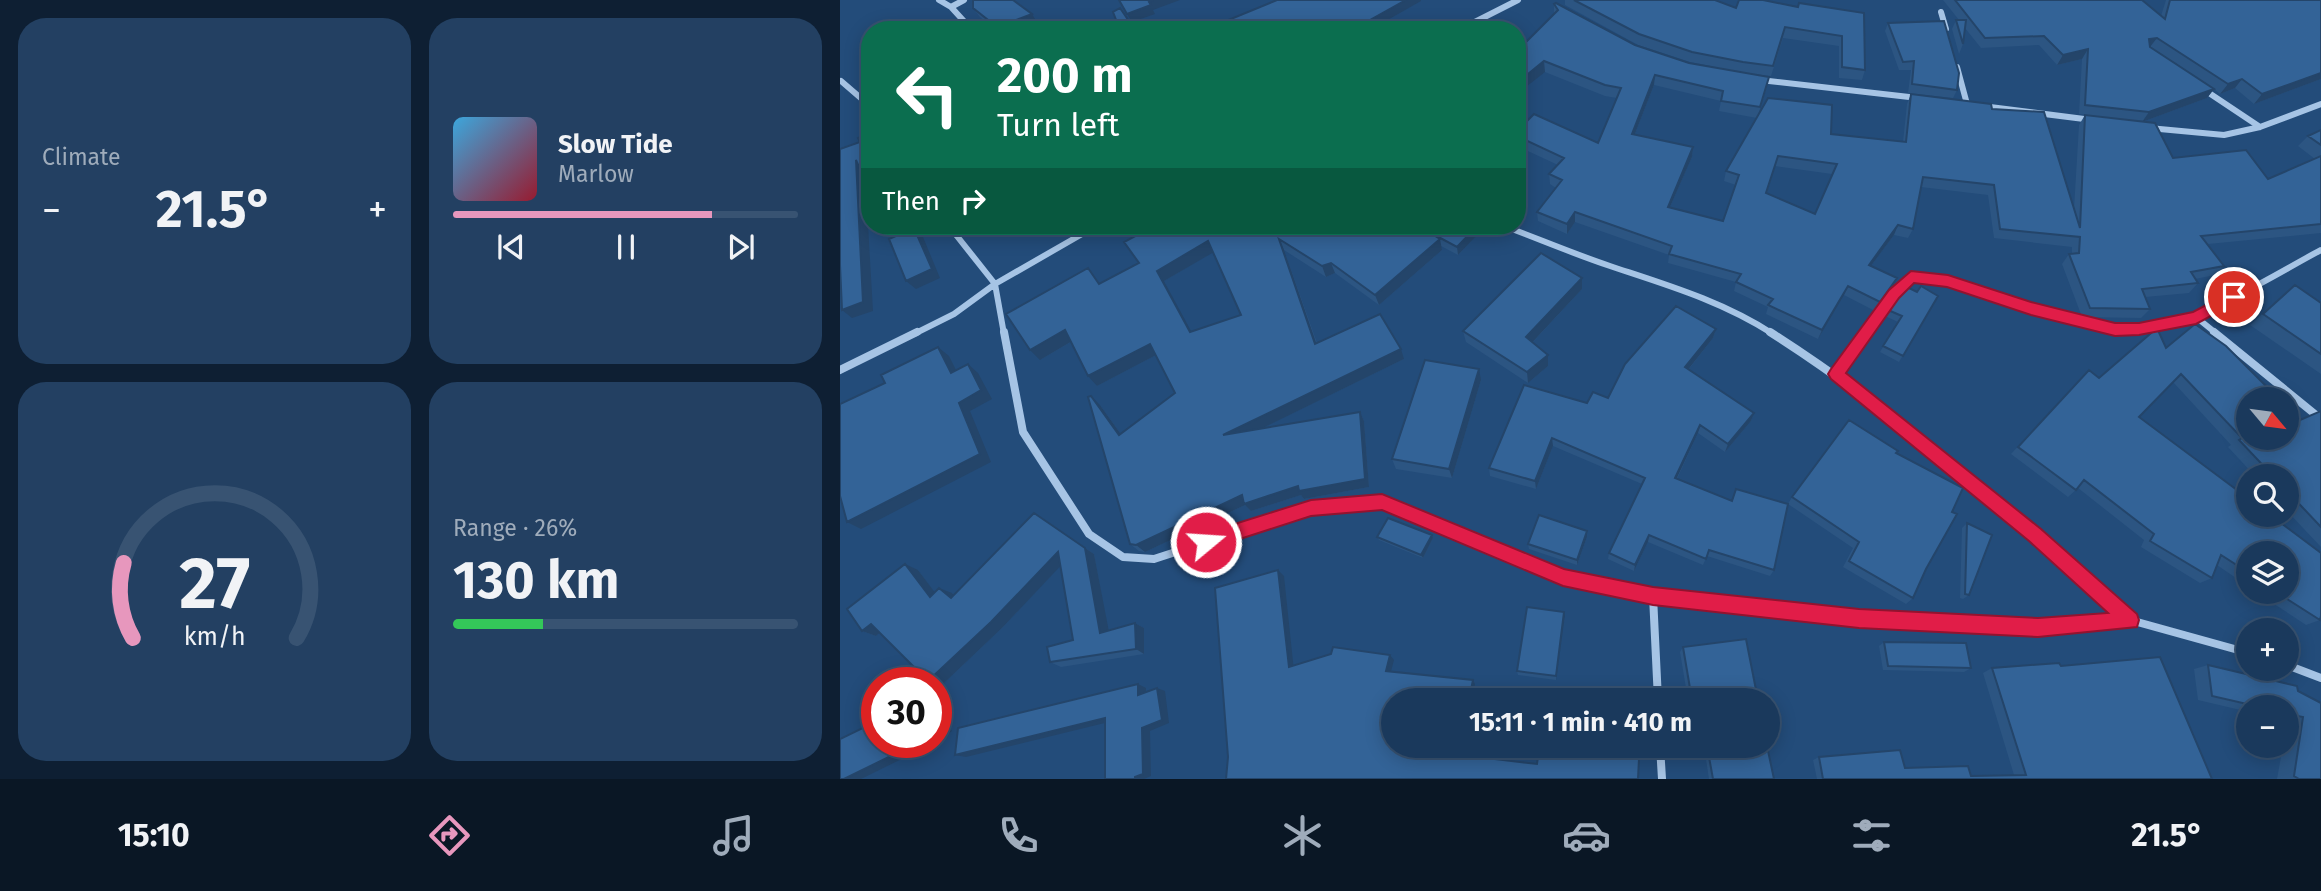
<!DOCTYPE html>
<html lang="en">
<head>
<meta charset="utf-8">
<style>
  body { margin:0; font-family:"Fira Sans",sans-serif; background:#234062; color:#f1f3f6; height:100vh; display:flex; flex-direction:column; font-size:26px; white-space:nowrap }
  * { box-sizing:border-box; margin:0 }
  p { font-size:23px; color:#9facbb }
  .icon { flex:none; width:38px; height:38px; fill:none; stroke:currentColor; stroke-width:2; stroke-linecap:round; stroke-linejoin:round }
  .map { position:relative; flex:1; overflow:hidden }
  .side { display:flex; flex-direction:column; gap:18px; padding:18px; background:#0e1f33; width:840px }
  .side>* { flex:none }
  .top-card { position:absolute; left:21px; top:21px; width:665px; height:214px; border-radius:28px; box-shadow:0 4px 18px #0003,0 0 0 2px #385372; background:#0b6e4f; color:#fff; overflow:hidden }
  .needle { width:46px; rotate:119deg }
  .controls { position:absolute; left:1396px; top:387px; display:grid; gap:14px }
  .controls a { display:grid; place-items:center; width:63px; height:63px; border-radius:50%; background:#1a395c; box-shadow:0 4px 18px #0003,0 0 0 2px #385372; font-size:35px }
  .speed { position:absolute; left:21px; top:667px; display:flex; gap:14px; font-size:35px; font-weight:700; text-align:center }
  .speed>* { display:grid; place-content:center; width:91px; height:91px; border-radius:50%; background:#1a395c; box-shadow:0 4px 18px #0003,0 0 0 2px #385372; line-height:1 }
  .speed .limit { border:10px solid #d22; background:#fff; color:#111 }
  .pin { position:absolute; display:grid; place-items:center; width:60px; height:60px; color:#fff; margin:-30px; border:4px solid #fff; border-radius:50%; box-shadow:0 2px 7px #0007 }
  .me { position:absolute; width:77px; margin:-38px; rotate:72deg; stroke-linejoin:round; filter:drop-shadow(0 0 5px #0008) }
  .turn { display:flex; align-items:center; gap:24px; height:147px; padding:0 21px; font-size:32px }
  .turn .icon { width:91px; height:91px; stroke-width:2.5 }
  .turn b { display:block; font-size:49px; line-height:60px }
  .then { display:flex; align-items:center; height:66px; padding:0 21px; background:#0003; gap:14px; font-size:26px }
  .big { font-size:52px; font-weight:700; line-height:1.1 }
  .side .widget { flex:1; display:flex; flex-direction:column; justify-content:center; gap:10px; min-width:0; padding:0 24px; border-radius:28px; background:#234062 }
  .side .dial { align-items:center; gap:0 }
  .dial svg { height:182px; overflow:visible; fill:none; stroke:#385372; stroke-width:7; stroke-linecap:round; text-anchor:middle }
  .dial text { fill:#f1f3f6; stroke:none }
  .song { display:flex; align-items:center; gap:21px }
  .cover { width:84px; height:84px; border-radius:10px; background:linear-gradient(135deg,hsl(200 70% 55%),hsl(350 70% 35%)) }
  .played { height:7px; border-radius:4px; background:linear-gradient(90deg,#e797bd 75%,#385372 75%) }
  .keys { display:flex; justify-content:space-around; direction:ltr }
  .heat { display:flex; justify-content:space-between; align-items:center; font-size:38px; direction:ltr }
  .charge { height:10px; border-radius:5px; background:linear-gradient(90deg,#34c759 26%,#385372 0) }
  .side .tiles { flex:1; display:grid; gap:18px; grid-template-columns:repeat(2,1fr) }
  .trip { position:absolute; left:541px; top:688px; width:399px; height:70px; border-radius:35px; background:#1a395c; box-shadow:0 4px 18px #0003,0 0 0 2px #385372; font-weight:700; line-height:70px; text-align:center }
  .tab-bar { display:flex; height:112px; justify-content:space-around; align-items:center; background:#0a1725; color:#9facbb }
  .tab-bar .icon { width:49px; height:49px }
  .tab-bar .on { color:#e797bd }
  .tab-bar b { font-size:32px; color:#f1f3f6 }
  main { display:flex; flex:1; min-height:0 }
  .map>svg:first-child { display:block }
</style>
</head>
<body>
<main>
<section class="side">
<div class="tiles">
<div class="widget"><p>Climate</p>
<div class="heat"><a>−</a><b class="big">21.5°</b><a>+</a></div>
</div>
<div class="widget">
<div class="song"><i class="cover"></i><div><b>Slow Tide</b><p>Marlow</p></div></div>
<div class="played"></div>
<div class="keys"><svg class="icon" aria-label="previous" viewBox="0 0 24 24"><path d="M18 5L8 12l10 7zM5 5v14"/></svg><svg class="icon" aria-label="pause" viewBox="0 0 24 24"><path d="M8 5v14M16 5v14"/></svg><svg class="icon" aria-label="next" viewBox="0 0 24 24"><path d="M6 5l10 7-10 7zM19 5v14"/></svg></div>
</div>
<div class="widget dial"><svg viewBox="0 0 100 80">
<path d="M14 69A42 42 0 1 1 86 69"/>
<path d="M14 69A42 42 0 0 1 10 36" stroke="#e797bd"/>
<text x="50" y="56" font-size="32" font-weight="700">27</text>
<text x="50" y="72" font-size="11">km/h</text>
</svg></div>
<div class="widget"><p>Range · 26%</p><b class="big">130 km</b><div class="charge"></div></div>
</div>
</section>
<div class="map">
<svg width="1481" height="779" viewBox="0 0 1481 779">
  <rect width="100%" height="100%" fill="#234c7a"/>
  <g fill="none" stroke-linecap="round" stroke-linejoin="round">
    <!-- minor-far1 -->
    <path stroke="#a6c4e5" stroke-width="6" d="M99,0L111,7L132,30
      M111,7L124,0
      M1101,12L1106,29
      M619,30L678,0
      M1117,67L1127,104
      M920,80L1078,98
      M1,81L30,106
      M1363,89L1420,127
      M1142,106L1252,120
      M1309,128L1384,135L1420,127L1481,104
      M109,226L155,284L164,334
      M664,226C699,239 734,254 770,266C827,285 882,301 933,334
      M1356,317L1377,334
      M74,334L114,314L155,284L256,226
      M1025,334L1054,294L1071,277C1083,278 1096,278 1108,281C1164,294 1216,321 1273,330C1336,339 1426,279 1481,250"/>
    <!-- minor -->
    <path stroke="#a6c4e5" stroke-width="8" d="M164,332L183,432L249,534L283,557L314,559L471,508L542,502L723,577L813,596L1019,618L1198,628L1290,620L1409,653
      M930,332C1059,414 1176,518 1290,620
      M1374,332L1476,415
      M0,370L77,332
      M996,374L1026,332
      M813,596L818,700
      M1447,665L1481,678
      M820,746L822,779"/>
  </g>
  <!-- wall -->
  <path fill="#2c5582" fill-rule="evenodd" d="M725,0H875L896,8L958,7L1024,13L1025,70L1022,80L999,78V46L943,38L931,76L913,74L927,87L918,115L991,134L1063,142L1067,104L1071,94L1152,109L1234,209L1239,125L1245,115L1333,158L1428,179L1475,159L1458,146L1468,136L1481,130V233L1368,244L1384,266L1375,275L1355,279L1358,283L1349,293L1305,297L1310,309L1301,318L1242,317L1222,264L1229,254H1232V247L1154,238L1148,195L1081,187L1073,229L1068,238L1054,235L1031,266L1057,278L1052,288L1035,311L1004,295L978,339L926,314L928,307L894,291L896,282L828,263L829,255L735,222L727,234L698,221L697,212L716,188L710,184L709,174L718,165L677,146V131L758,143L777,98L765,96L705,72L678,54V50L714,14V4L795,45L849,63L880,68L850,62L798,45L725,5ZM814,85L881,101L879,111L917,118L886,171L884,181L896,185L883,221L830,207L852,157L853,147L795,134ZM935,166L992,174L975,214L927,193Z
    M1103,0H1302L1321,16L1326,0H1481V79L1414,104L1395,88L1380,94L1374,89L1367,98L1302,122L1239,114L1242,59L1217,65L1199,45L1141,48L1125,28L1123,44L1119,54L1112,29L1116,20H1119Z
    M133,8L198,24L182,30H155L140,17Z
    M1048,23L1117,90L1113,98L1068,93L1071,70H1059L1045,31Z
    M599,226H642V230L618,255L601,246L602,250L539,305L495,273L486,277L444,250L477,343L564,359L420,429L520,412L524,421L529,487L464,499L461,495L411,511L405,505L305,552L299,551L290,544L260,405L281,434L335,393L316,355L257,386L231,342L200,360L260,284L299,263L284,242L591,234ZM373,252L401,315L351,332L324,281Z
    M742,289L693,342L708,355V366L688,383L626,342L623,331Z
    M1077,292L1098,296L1059,362L1040,352L1058,322L1045,316L1048,310Z
    M1442,296L1481,303V374L1410,325Z
    M876,329L873,338L849,369L914,413L911,421L885,452L858,433L837,479L892,501L896,489L934,570L930,576L867,556L863,565L808,542L794,571L768,559L769,553L802,484L713,446L696,489L650,476L649,468L747,403L768,398Z
    M1326,348L1460,420L1481,411V547L1447,511V476H1415L1388,447L1391,445L1333,382L1299,417L1480,620L1466,625L1416,592H1447L1409,553V587L1377,565L1372,578L1360,583L1301,547L1304,540L1238,488L1228,497L1171,454L1241,378H1259Z
    M641,380L612,478L556,469L552,459Z
    M1056,453L1086,569L1073,598L1066,604L1003,567L1013,548L948,504L952,497Z
    M194,513L254,554L268,630L295,623L304,628V654L221,667L210,662L233,640L220,566L163,627L102,685L96,684L40,633L36,636L22,631L78,570L94,592L112,593L114,595Z
    M1127,523L1129,595L1123,599L1120,598L1122,528Z
    M592,535L593,538L583,558L539,540L537,537Z
    M747,537L737,565L689,549L688,544Z
    M725,616L716,680L678,675L677,671Z
    M1044,642L1131,668L1124,672L1043,670L1039,646Z
    M843,647L918,700H848L840,652Z
    M1368,665L1458,691L1481,779H1437L1443,746H1447V707H1409V712L1358,700L1354,669Z
    M1221,666L1372,779H977L973,760L979,757L1131,776L1174,775L1143,673L1152,668Z
    M864,746H927L934,779H869Z"/>
  <!-- shaded-wall -->
  <path fill="#24456a" d="M313,0H340L313,10L315,14L292,22L287,14Z
    M566,0H581V1L530,30H512Z
    M192,14L198,24L182,30H159L157,27Z
    M1317,38L1310,47L1309,39Z
    M1248,49L1242,59L1217,65L1223,55Z
    M704,61L705,72L677,94V83Z
    M1481,73V79L1414,104L1422,94Z
    M815,75L814,85L791,144L792,134Z
    M1402,79L1395,88L1380,94L1388,84Z
    M1374,89L1367,98L1302,122L1309,112Z
    M853,147L852,157L826,216L828,207Z
    M16,160L30,163V175L28,176L25,173L33,311L12,318L2,310Z
    M735,212V222L727,234V224Z
    M1058,225L1054,235L1025,274L1029,265Z
    M131,226H146L136,230Z
    M637,226H642V230L618,255L617,247Z
    M74,228L83,237L100,278L76,289L66,281Z
    M439,239L444,250L480,354L475,344Z
    M600,239L602,250L539,305L535,295Z
    M368,241L374,252L324,281L357,342L350,332L317,271Z
    M491,263L495,273L486,277L482,266Z
    M742,278V289L687,348L686,337Z
    M1057,278L1052,288L1035,311L1040,302Z
    M1008,286L1004,295L978,339L982,330Z
    M876,329L873,338L843,376L845,367Z
    M225,330L234,340L200,360L190,350Z
    M310,344L318,354L257,386L248,376Z
    M98,347L109,356L122,382L111,373Z
    M561,349L564,359L390,444L383,435Z
    M708,355V366L688,383L687,372Z
    M128,364L138,373L152,399L130,411L151,462L21,529L7,522L119,403Z
    M639,369L641,380L612,478L609,469Z
    M251,396L260,405L288,444L279,435Z
    M520,412L524,421L529,487L464,499L461,495L411,511L405,505L305,552L296,545L402,495Z
    M914,413L911,421L885,452L888,444Z
    M860,425L858,433L833,486L835,478Z
    M712,438L713,446L696,489L695,481Z
    M747,531V537L737,565V560Z
    M592,535L593,538L583,558L581,555Z
    M809,535L808,542L794,571L795,565Z
    M245,548L254,554L270,637L260,633Z
    M218,552L228,558L163,627L102,685L96,684V682L88,681Z
    M65,564L78,570L102,602L90,597Z
    M438,570L444,576L454,671L449,667Z
    M99,588L112,593L123,604L111,598Z
    M724,612L725,616L716,680V676Z
    M295,623L304,628V654L296,649Z
    M31,624L44,629L36,636L22,631Z
    M550,655L554,660L550,675L546,671Z
    M633,680L635,684L632,700H629Z
    M298,684L306,688V698L298,695Z
    M317,688L325,691L329,723L310,731L311,776L304,779H295L302,728Z
    M96,705L112,731L89,749L84,748L21,779H4L75,744L83,742H96Z
    M265,718L273,721L126,757L115,755Z
    M622,746H625L623,758L620,755Z"/>
  <!-- building -->
  <path fill="#336397" stroke="#24456a" stroke-width="2" fill-rule="evenodd" d="M133,0H173L192,14L157,27L133,8Z
    M279,0H313L309,2L311,5L287,14Z
    M437,0H566L512,30H364Z
    M734,0H875L896,8L899,0H923L958,7L959,3L1024,13L1025,70L1002,67V36L945,27L933,66L903,62L852,52L799,34Z
    M1115,0H1302L1325,19L1330,0H1481V73L1422,94L1402,79L1388,84L1317,38L1309,39L1310,47L1374,89L1309,112L1245,105L1248,49L1223,55L1204,36L1145,38Z
    M716,3L795,45L849,63L929,77L920,107L881,101L883,91L815,75L792,134L853,147L828,207L883,221L899,175L886,171L928,98L992,105L991,134L1066,142L1071,94L1151,104L1152,109L1204,112L1240,228L1245,115L1315,123L1333,158L1406,150L1428,179L1481,156V224L1361,236L1384,266L1351,272L1358,283L1302,289L1310,309L1250,308L1229,254L1239,253L1240,237L1160,229L1154,185L1083,177L1073,229L1058,225L1029,265L1057,278L1040,302L1008,286L982,330L928,305L933,299L896,282L901,274L829,254L832,246L735,212L727,224L697,212L722,180L709,174L724,158L677,136V131L694,114L758,143L781,88L765,85L704,61L677,83V55L681,52L678,50L718,10L714,4ZM938,156L997,164L975,214L926,193Z
    M280,8L295,30H280L273,12Z
    M1116,20H1126L1123,44Z
    M1104,21L1119,73L1117,90L1072,84L1074,61L1063,62L1048,23Z
    M1481,130V145L1468,136Z
    M30,133V163L19,167L16,160L23,302L2,310L0,265V149L20,142L18,138Z
    M314,226H579L600,239L535,295L491,263L482,266L439,239L475,344L540,314L561,349L383,435L520,412L525,479L459,491L458,486L404,504L402,495L296,545L290,544L248,397L251,396L279,435L335,393L310,344L248,376L225,330L190,350L166,314L248,268L259,284L299,263L284,242ZM368,241L401,315L350,332L317,271Z
    M599,226H637L617,247L591,233Z
    M74,228L92,269L66,281L49,239Z
    M701,253L742,278L686,337L708,355L687,372L623,331Z
    M1455,285L1481,303V354L1423,314Z
    M1081,286L1098,296L1063,356L1043,346L1062,316L1048,310L1067,287L1077,292Z
    M836,306L876,329L845,367L914,413L888,444L860,425L835,478L892,501L896,489L948,504L934,570L869,550L866,559L809,535L795,565L769,553L805,478L712,438L695,481L649,468L684,385L747,403L753,392L768,398L785,364Z
    M1355,324L1386,346L1439,399H1409V438H1447V407L1460,420L1481,411V527L1447,491V476H1433L1399,440L1402,438L1341,374L1299,417L1409,499V514H1429L1481,553V616L1480,620L1436,592H1447V553H1409V573L1381,555L1372,578L1310,541L1314,534L1244,480L1236,490L1178,447L1249,370L1259,378L1317,328L1326,348Z
    M98,347L111,373L128,364L141,390L119,403L140,454L7,522L0,496V404L45,383L41,375Z
    M585,360L639,369L609,469L552,459Z
    M1009,420L1058,451L1056,453L1123,488L1112,512L1117,514L1086,569L1073,598L1009,561L1019,542L952,497Z
    M194,513L245,548L260,633L295,623L296,649L210,662L207,647L233,640L218,552L151,622L88,681L31,624L22,631L7,609L65,564L90,597L99,588L111,598Z
    M699,515L747,531L737,560L688,544Z
    M548,518L592,535L581,555L537,537Z
    M1127,523L1152,535L1129,595L1125,594Z
    M438,570L449,667L491,654L493,647L550,655L546,671L633,680L629,700H553V746H622L620,755L697,764L699,749L799,759L798,779H386L388,757L375,588Z
    M687,607L724,612L716,676L677,671Z
    M906,639L918,700H852L843,647Z
    M1044,642L1126,643L1131,668L1048,666Z
    M1320,657L1372,779H983L979,757L1060,750L1065,768L1128,766L1131,776L1186,775L1152,668L1219,663L1221,666Z
    M1368,665L1457,686L1458,691L1481,703V779H1459L1454,776L1463,717L1447,714V707H1420L1372,696Z
    M298,684V695L317,688L322,720L302,728L303,774L295,777V779H265V718L115,755L118,728Z
    M37,721V742H83L77,747L75,744L4,779H0V739Z
    M96,722L100,729L96,732Z
    M867,746H927L934,779H873Z"/>
  <!-- route -->
  <path fill="#e11d48" stroke="#92132f" stroke-width="2" d="M1071,271L1108,275L1191,302L1275,323H1299L1353,312L1389,293H1399L1401,297L1399,301L1356,324L1299,335L1275,336L1191,315L1107,287L1074,283L1059,298L1006,373L1201,529L1297,614L1299,620L1297,627L1198,637L1019,628L813,605L723,586L542,510L471,516L366,550L360,548L358,542L360,536L366,533L471,500L542,494L724,569L813,587L1019,609L1198,618L1268,613L1189,541L991,379L988,374L991,369L1049,290Z"/>
</svg>
<div class="controls">
<a><svg class="needle" viewBox="-14 -14 28 28"><path d="M0-13l5 13h-10z" fill="#e53935"/><path d="M0 13l5-13h-10z" fill="#9facbb"/></svg></a>
<a><svg class="icon" aria-label="search" viewBox="0 0 24 24"><circle cx="10" cy="10" r="6"/><path d="M15 15l6 6"/></svg></a>
<a><svg class="icon" aria-label="layers" viewBox="0 0 24 24"><path d="M12 4l9 5-9 5-9-5zM3 14l9 5 9-5"/></svg></a>
<a>+</a>
<a>−</a>
</div>
<div class="speed"><div class="limit">30</div></div>
<div class="pin" style="left:1394px;top:297px;background:#d93025"><svg class="icon" aria-label="arrive" viewBox="0 0 24 24"><path d="M6 21V4h12l-3 4 3 4H6"/></svg></div>
<svg class="me" style="left:366px;top:542px" viewBox="-20 -20 40 40"><circle r="17" fill="#e11d48" stroke="#fff" stroke-width="3"/><path d="M0-11L8 9 0 5-8 9z" fill="#fff"/></svg>
<div class="trip">15:11 · 1 min · 410 m</div>
<div class="top-card">
<div class="turn"><svg class="icon" aria-label="left" viewBox="0 0 24 24"><path d="M17 20v-9H6M10 6l-5 5 5 5"/></svg><div><b>200 m</b>Turn left</div></div>
<div class="then">Then<svg class="icon" aria-label="right" viewBox="0 0 24 24"><path d="M7 20v-9h11M14 6l5 5-5 5"/></svg></div>
</div>
</div>
</main>
<nav class="tab-bar">
<b>15:10</b>
<svg class="icon on" aria-label="directions" viewBox="0 0 24 24"><path d="M12 3l9 9-9 9-9-9zM9 14v-3h6M13 9l2 2-2 2"/></svg>
<svg class="icon" aria-label="music" viewBox="0 0 24 24"><path d="M9 18V5l10-2v13"/><circle cx="6" cy="18" r="3"/><circle cx="16" cy="16" r="3"/></svg>
<svg class="icon" aria-label="phone" viewBox="0 0 24 24"><path d="M5 4h4l2 5-3 2q2 4 5 5l2-3 5 2v4C11 20 4 13 5 4z"/></svg>
<svg class="icon" aria-label="climate" viewBox="0 0 24 24"><path d="M12 3v18M4 7l16 10M4 17L20 7"/></svg>
<svg class="icon" aria-label="car" viewBox="0 0 24 24"><path d="M5 17H2v-5l4-1 3-4h7l3 4 3 1v5h-3M9 17h6M6 11h13"/><circle cx="7" cy="17" r="2"/><circle cx="17" cy="17" r="2"/></svg>
<svg class="icon" aria-label="filters" viewBox="0 0 24 24"><path d="M4 7h16M4 17h16"/><circle cx="9" cy="7" r="2"/><circle cx="15" cy="17" r="2"/></svg>
<b>21.5°</b>
</nav>
</body>
</html>
